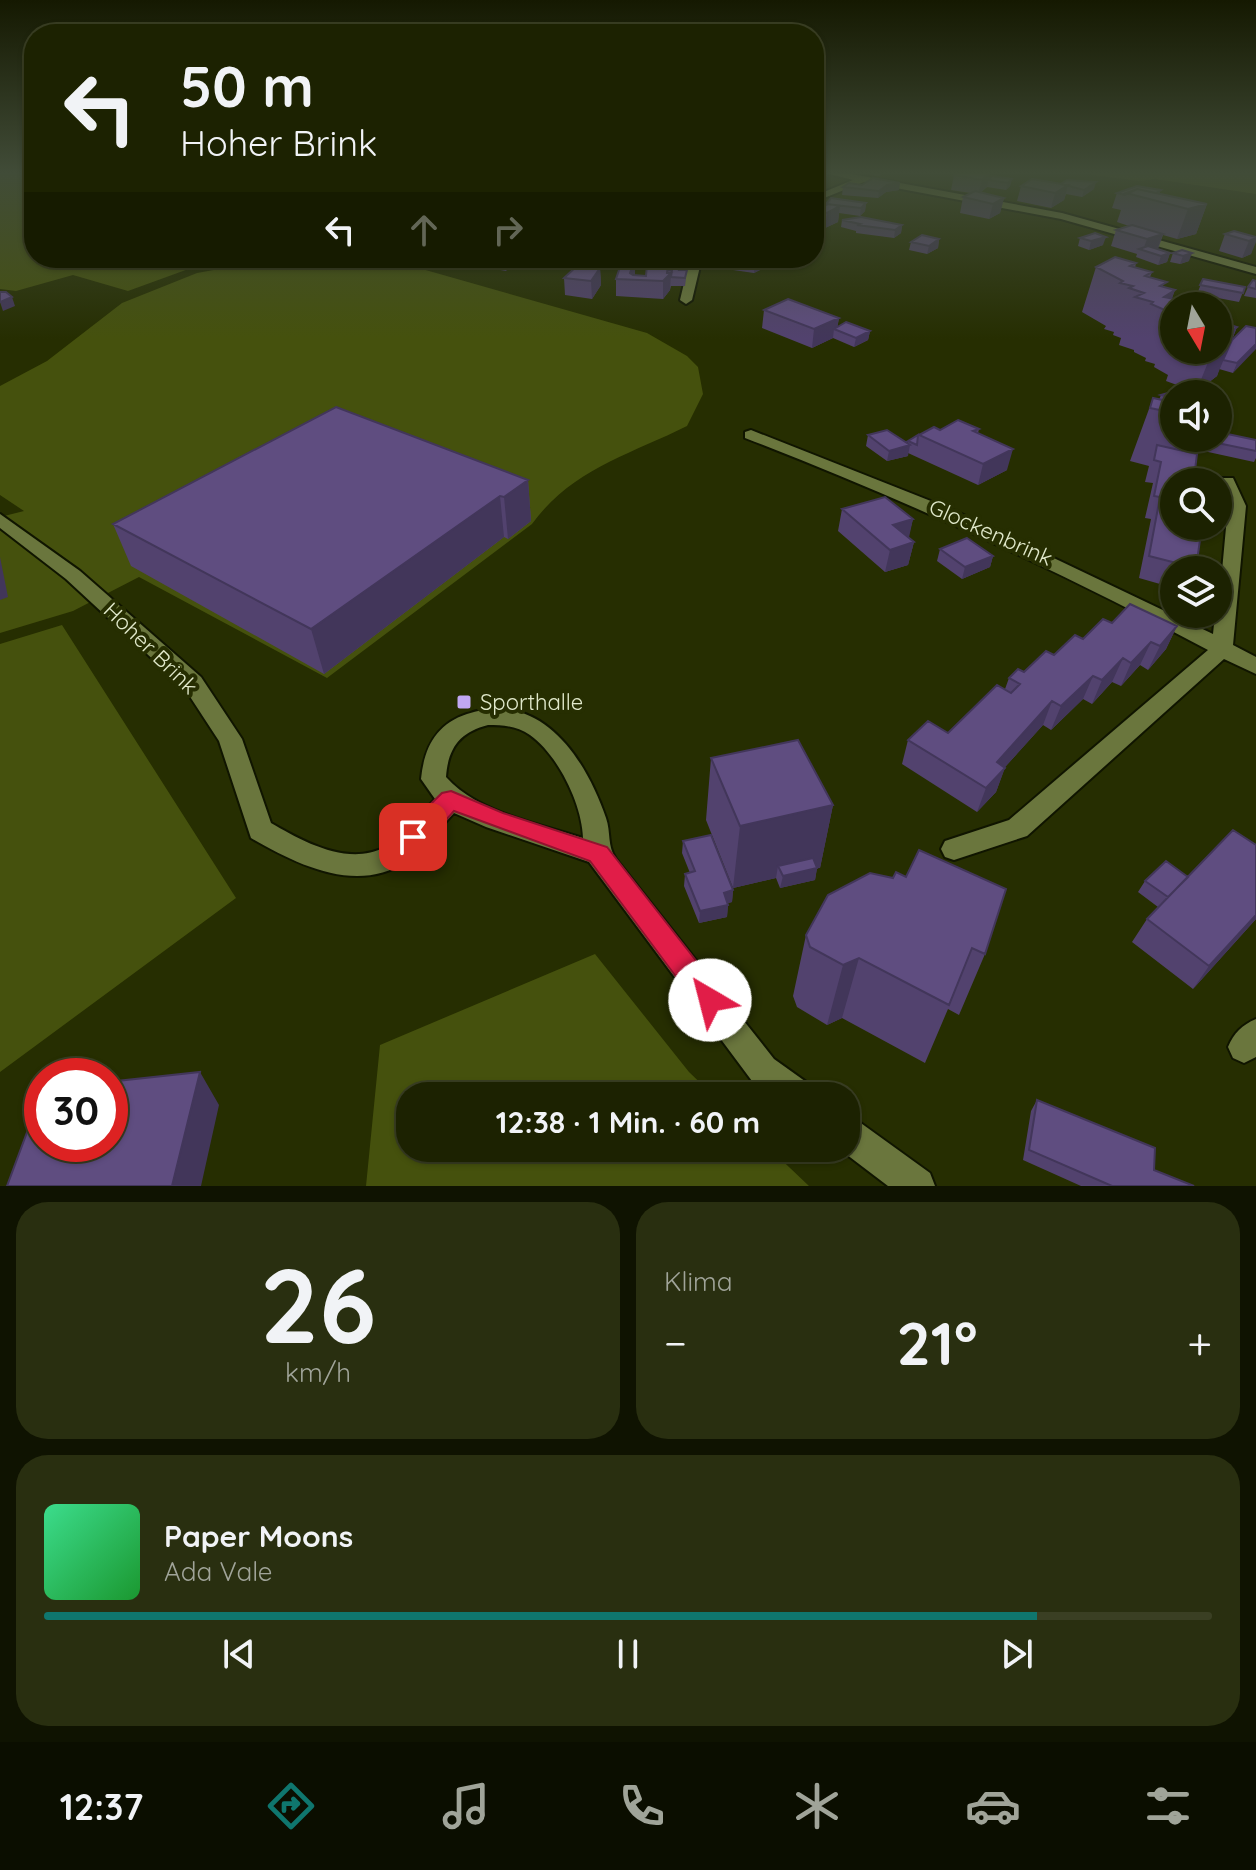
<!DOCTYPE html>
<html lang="de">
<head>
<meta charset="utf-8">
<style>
  body { margin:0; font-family:Quicksand,sans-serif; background:#292f10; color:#f1f3f6; height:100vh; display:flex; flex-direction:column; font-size:30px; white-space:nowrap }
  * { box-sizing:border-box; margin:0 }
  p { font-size:26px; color:#a0a499 }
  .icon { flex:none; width:44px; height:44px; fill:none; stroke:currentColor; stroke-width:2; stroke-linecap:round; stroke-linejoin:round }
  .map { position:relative; height:1186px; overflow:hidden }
  .details { display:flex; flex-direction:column; gap:16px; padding:16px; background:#0f1301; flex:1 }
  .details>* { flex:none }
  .banner { position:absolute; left:24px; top:24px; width:800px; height:244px; border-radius:32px; box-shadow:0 2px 6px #0004,0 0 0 2px #3a3f23; background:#1c2201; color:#f1f3f6; overflow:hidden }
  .needle { width:52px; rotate:170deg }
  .tools { position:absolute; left:1160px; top:292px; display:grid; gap:16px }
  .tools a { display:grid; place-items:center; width:72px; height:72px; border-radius:50%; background:#1c2201; box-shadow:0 2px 6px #0004,0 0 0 2px #3a3f23; font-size:40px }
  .speed { position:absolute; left:24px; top:1058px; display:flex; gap:16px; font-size:40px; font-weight:700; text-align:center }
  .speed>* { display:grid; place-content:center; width:104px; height:104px; border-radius:50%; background:#1c2201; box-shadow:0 2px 6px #0004,0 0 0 2px #3a3f23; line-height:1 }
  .speed .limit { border:12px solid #d22; background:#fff; color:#111 }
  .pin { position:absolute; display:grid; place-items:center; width:68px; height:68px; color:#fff; margin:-34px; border-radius:16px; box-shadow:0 4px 12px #0006 }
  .me { position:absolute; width:88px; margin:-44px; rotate:323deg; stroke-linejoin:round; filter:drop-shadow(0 0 6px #0008) }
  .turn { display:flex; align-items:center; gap:28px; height:168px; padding:0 24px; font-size:36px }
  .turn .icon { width:104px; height:104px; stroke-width:2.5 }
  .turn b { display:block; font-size:56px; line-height:68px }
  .lanes { display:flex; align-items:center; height:76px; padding:0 24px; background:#0003; justify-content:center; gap:40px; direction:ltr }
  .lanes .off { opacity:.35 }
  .big { font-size:60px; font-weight:700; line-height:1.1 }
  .details .tile { flex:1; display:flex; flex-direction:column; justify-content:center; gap:12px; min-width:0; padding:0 28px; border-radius:32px; background:#292f10 }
  .details .dial { align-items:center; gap:0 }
  .dial b { font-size:104px; line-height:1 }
  .song { display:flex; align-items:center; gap:24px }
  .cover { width:96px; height:96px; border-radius:12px; background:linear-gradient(135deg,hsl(150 70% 55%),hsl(130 70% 35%)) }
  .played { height:8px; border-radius:4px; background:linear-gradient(90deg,#0f766e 85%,#3a3f23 85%) }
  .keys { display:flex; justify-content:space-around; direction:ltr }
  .heat { display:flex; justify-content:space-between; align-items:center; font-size:44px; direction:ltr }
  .details .tiles { flex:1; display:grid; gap:16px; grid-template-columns:1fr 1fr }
  .tile:last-child { grid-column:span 2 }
  .trip { position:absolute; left:396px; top:1082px; width:464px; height:80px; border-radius:32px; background:#1c2201; box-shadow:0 2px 6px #0004,0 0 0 2px #3a3f23; font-weight:700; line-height:80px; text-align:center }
  .tab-bar { display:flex; height:128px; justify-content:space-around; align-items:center; background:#0b0e00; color:#a0a499 }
  .tab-bar .icon { width:56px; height:56px }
  .tab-bar .active { color:#0f766e }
  .tab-bar b { font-size:36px; color:#f1f3f6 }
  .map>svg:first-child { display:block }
</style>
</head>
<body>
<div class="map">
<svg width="1256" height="1186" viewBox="0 0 1256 1186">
  <rect width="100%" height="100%" fill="#262e01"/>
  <!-- green -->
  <path fill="#45510d" d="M0,173H34V258H239L205,263L128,291L73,275L16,291L0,289Z
    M1080,173H1256V194L1155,179L1138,181Z
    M279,258H378L401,263L647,333L687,356L698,367L703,394L687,426C629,455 572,469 532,524L327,678L139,577L73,611L0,633V517L24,511L0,495V386L47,361L122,303L197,273Z
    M62,625L236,898L0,1072V644Z
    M595,954L689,1072L714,1096H410V1148H769L809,1186H366L380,1045Z"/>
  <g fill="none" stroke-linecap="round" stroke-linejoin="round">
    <!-- minor casing -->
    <g stroke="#101500" stroke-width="4">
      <path id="minor" d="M826,173H846L1062,213L1256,267V274L1061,219L864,182L814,202V196L853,180Z
        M690,258H702L692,300L686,304L680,300Z
        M751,430L951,509L1213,634L1215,614H1218L1228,506L1218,482L1221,478H1233L1246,506L1233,645L1256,657V674L1224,659L1027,836L954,860L945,857L941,849L945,841L1009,820L1208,650C1058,570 904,499 745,438V432Z
        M0,514L80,571L201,677L242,739L271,823C302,841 348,867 385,847C404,837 420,815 435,799L421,779C424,748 436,724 467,714C540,689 585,757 606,818C611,832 607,846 616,859L774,1059L809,1084L814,1096H770L752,1081L589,862L486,827L454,813C439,829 425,848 407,861C357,895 296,864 251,838L219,741L185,689L66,579L0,528ZM488,725C503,725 517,726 530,735C558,755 582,804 583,838C537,823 478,813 446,777C448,748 460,732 488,725Z
        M1256,1019V1057L1244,1063L1233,1058L1228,1047C1234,1033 1242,1025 1256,1019Z
        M846,1116L858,1121L930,1173L935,1186H888L838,1148H846Z"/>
    </g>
    <!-- minor -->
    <use href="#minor" fill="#6a763d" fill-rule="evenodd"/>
  </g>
  <!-- wall -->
  <path fill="#52426e" d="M863,173H883L879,176Z
    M990,173L989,177L1012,179L1010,186L1006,190L987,187L980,193L1004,198L1000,213L989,219L960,213L963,197L971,193L951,190L954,175Z
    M1032,179L1094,189L1082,197L1066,194L1064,200L1051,208L1017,201L1021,186Z
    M862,185L899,190L886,192L878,198L842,195L843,187Z
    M1161,190L1159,194L1207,204L1196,234L1177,239L1163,235L1158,249L1170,253L1167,262L1158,265L1136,257L1137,254L1111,246L1116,230L1129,226L1117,222L1121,210L1112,208L1117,193Z
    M814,202L820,203V206L866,203L865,211L860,216L839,213L838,222L825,228L814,227Z
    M842,220L902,225L901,233L894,238L856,233V231L841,227Z
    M1225,234L1256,237L1251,254L1242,258L1219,251Z
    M1080,238L1103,245L1089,250L1078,246Z
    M939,239L938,248L927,254L909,250L911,242Z
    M1182,250L1189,261L1180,264L1170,262L1173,253Z
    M452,258H514V259L506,271L472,265L467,269L454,268Z
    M650,258H678V261L673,266L679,270L686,279L685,286H671L670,290L663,299L616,296V279L635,275L646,276L665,266L670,265L650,262Z
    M725,258H769L768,266L754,273L733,270L734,266L724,262Z
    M1136,263L1135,268L1152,272L1150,277L1165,287L1175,290L1172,298L1174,306V350H1218L1237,327L1232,340L1256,328L1233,373L1219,369L1217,376L1196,392L1166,381L1168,375L1154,367L1155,364L1145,361L1146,358L1134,352V350L1119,345L1121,338L1113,335L1114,332L1104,329L1106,326L1082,312L1096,267Z
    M600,268L601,285L592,299L565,295L564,278Z
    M1203,279L1245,287L1239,302L1197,294Z
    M1256,281V298L1244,296L1248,287Z
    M764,310L839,318L837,328L870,331L868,340L854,347L833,338L812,348L762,328Z
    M1174,394V438L1256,440V458L1254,462L1199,450L1174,482L1196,568L1195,570H1174V588L1139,578L1151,519L1145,518L1153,483L1145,482L1149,466L1130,461L1153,398L1159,400L1161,395Z
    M979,429L978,433L1007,470L978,485L908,453V456L887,461L866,446L868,435L908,444V441L918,435L940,430Z
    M528,480L531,521L508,539L504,537L324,674L131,566L113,524Z
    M842,509L913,519L908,538L914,542L908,565L885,572L838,531Z
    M940,549L993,556L990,567L962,579L937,561Z
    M1112,623L1177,626L1166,649L1148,670L1140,665L1121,686L1112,682L1092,704L1083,699L1051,730L1043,725L1005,767L996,792L977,812L902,764L908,740L948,733L1005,689L1009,678L1024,672Z
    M711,758L833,805L820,868H817L815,880L780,888L776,878L733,888L706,820Z
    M683,841L733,890L732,902L728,903L727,917L699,923L684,886L685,874L690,873L682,853Z
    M906,877L985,954L959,1015L948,1009L925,1063L842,1018L827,1025L797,1007L793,996L806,935L893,878Z
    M1188,877L1256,919L1193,989L1132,942L1147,919L1158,907L1138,892L1145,881Z
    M1037,1100L1154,1170L1194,1186H1081L1023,1160L1031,1111Z"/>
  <!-- shaded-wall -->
  <path fill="#42365a" d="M990,173L987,187L978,194L982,180Z
    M1012,179L1010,186L1006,190L1008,183Z
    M1096,182L1094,189L1082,197L1084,190Z
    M900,183L899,190L886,192L878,198L879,191L887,185Z
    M1068,185L1064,200L1051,208L1055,193Z
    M1004,198L1000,213L989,219L993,204Z
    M866,203L865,211L860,216L861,208Z
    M1207,204L1196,234L1177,239L1188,209Z
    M840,206L838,222L825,228L827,213Z
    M902,225L901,233L894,238L895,230Z
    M1163,234L1157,250H1143L1147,239Z
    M1106,237L1103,245L1089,250L1091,241Z
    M1256,238V242L1251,254L1242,258L1249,241Z
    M939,239L938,248L927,254L929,246Z
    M1170,253L1167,262L1158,265L1161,256Z
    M1192,253L1189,261L1180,264L1183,256Z
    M466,258H471L472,265L467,269Z
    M505,258L514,259L506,271Z
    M673,258H678V261L672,266Z
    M755,258H769L768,266L754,273Z
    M635,259V275L630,273Z
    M668,266V276L671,273L670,290L663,299V281Z
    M600,268L601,285L592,299L591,281Z
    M1175,290L1166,313L1164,297Z
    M12,297L15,306L3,311L0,302Z
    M839,318L837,330L834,329L833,338L812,348L814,329Z
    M1237,327L1217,376L1196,392L1213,350H1218V341Z
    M870,331L868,340L854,347L856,338Z
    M1256,344V349L1233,373L1237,363Z
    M910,445L908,456L887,461L889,451Z
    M1013,449L1007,470L978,485L983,464Z
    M528,480L531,521L508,539L504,497Z
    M500,496L504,537L324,674L311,629Z
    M913,519L908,542L893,525Z
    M914,542L908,565L885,572L890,550Z
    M993,556L990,567L962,579L965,567Z
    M0,557L8,597L0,600Z
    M1177,626L1166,649L1148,670L1160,646Z
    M1151,642L1140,665L1121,686L1131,663Z
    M1123,658L1112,682L1092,704L1102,680Z
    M1093,676L1083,699L1051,730L1061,706Z
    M1052,701L1043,725L988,786L997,762Z
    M1005,768L996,792L977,812L986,788Z
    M833,805L820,868H817L815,880L780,888L783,876L778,866L776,878L733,888L740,826Z
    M733,890L732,902L722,905L724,893Z
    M728,905L727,917L699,923L700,911Z
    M1256,915V919L1193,989L1209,966Z
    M859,958L842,1018L827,1025L843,965Z
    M200,1072L219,1105L201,1186H172Z"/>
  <!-- building -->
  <path fill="#5f4d80" stroke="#42365a" stroke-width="2" d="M957,173H989L982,180L954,175Z
    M991,176L1012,179L1008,183L989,180Z
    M873,178L900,183L887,185L879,191L843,187L849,183L862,185Z
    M1032,179L1068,185L1055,193L1021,186Z
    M1067,180L1096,182L1084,190L1061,184Z
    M1137,186L1161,190L1156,193L1137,189L1125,195L1117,193Z
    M1137,189L1207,204L1188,209L1126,193Z
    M975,191L1004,198L993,204L963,197Z
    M831,198L866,203L861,208L826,204Z
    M828,204L840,206L827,213L814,211V205L822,207Z
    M861,217L902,225L895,230L857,225L860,224L842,220Z
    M1132,225L1163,234L1147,239L1116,230Z
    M1234,231L1256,237V238L1249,241L1225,234Z
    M1095,233L1106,237L1091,241L1080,238Z
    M922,235L939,239L929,246L911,242Z
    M1148,246L1170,253L1161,256L1139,249Z
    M1182,250L1192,253L1183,256L1173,253Z
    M1115,257L1136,263L1130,266L1152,272L1145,276L1167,282L1160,286L1175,290L1164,297L1201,304L1197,306H1174V315L1163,312L1165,310L1151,304L1153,302L1135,297L1144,293L1129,288L1133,286L1120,283L1123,281L1096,267Z
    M623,258L635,259L630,273L633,275L646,276L647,265L668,266L667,273H671L663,281L616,279Z
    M578,265L600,268L591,281L564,278Z
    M665,265L680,266L679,270H687L685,278L671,277L672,270H668V266Z
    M1203,279L1245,287L1243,293L1200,285Z
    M1253,280L1256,281V289L1248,287Z
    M0,292H6L12,297L0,302Z
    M788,299L839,318L814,329L764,310Z
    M1218,321L1237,327L1218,341Z
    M846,322L870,331L856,338L834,329Z
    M1246,326L1256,328V344L1237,363L1223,360L1232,340Z
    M1182,389L1204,394H1174V413L1150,408L1153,398L1172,402L1173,398L1161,395Z
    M336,407L528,480L504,497L500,496L311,629L113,524Z
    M958,420L979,429L973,431L1013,449L983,464L919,435L934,427L940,430Z
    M887,430L910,445L889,451L868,435Z
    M1218,432L1256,440V451L1203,440L1204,438H1218Z
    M918,435L917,445L908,441Z
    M1157,445L1197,454L1195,470L1203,472L1201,482H1174V526H1202L1196,568L1149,556L1160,497L1154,496L1161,462L1154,460Z
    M885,497L913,519L893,525L914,542L890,550L842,509Z
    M967,538L993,556L965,567L940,549Z
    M1130,604L1177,626L1160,646L1151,642L1131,663L1123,658L1102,680L1093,676L1061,706L1052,701L997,762L1005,768L986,788L908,740L928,721L948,733L997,685L1011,693L1020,684L1009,678L1018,669L1024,672L1046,651L1054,655L1075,635L1083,639L1103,619L1112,623Z
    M798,740L833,805L740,826L711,758Z
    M1233,830L1256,845V915L1209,966L1147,919Z
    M711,835L733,890L724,893L728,905L700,911L685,874L695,871L683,841Z
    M919,850L1006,889L985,954L972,948L949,1005L859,958L843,965L810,947L806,935L828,895L870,873L893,878L896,872L906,877Z
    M813,858L817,868L783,876L778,866Z
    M1166,861L1188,877L1168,897L1145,881Z
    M200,1072L172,1186H7L35,1111L42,1110V1144H110V1104L117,1081Z
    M1037,1100L1155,1148L1154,1170L1194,1186H1112L1029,1150Z"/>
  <!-- sky -->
  <linearGradient id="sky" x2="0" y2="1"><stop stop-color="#151901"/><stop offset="0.51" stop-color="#414c38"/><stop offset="1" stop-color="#414c38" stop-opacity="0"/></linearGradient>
  <rect width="1256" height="339" fill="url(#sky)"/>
  <!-- route -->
  <path fill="#e11d48" stroke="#92132f" stroke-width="2" d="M451,791L503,813L607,847L719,990L723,1000L719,1009L710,1013L700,1009L590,861L454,811C441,825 424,851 404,844L401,837L404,830L442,793Z"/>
  <!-- markers -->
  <rect fill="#c1a8f3" stroke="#262e01" stroke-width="3" x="456" y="694" width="16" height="16" rx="4"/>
  <g text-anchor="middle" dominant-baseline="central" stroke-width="8" stroke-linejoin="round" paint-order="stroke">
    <!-- street labels -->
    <g font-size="22" fill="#e1e9cb" stroke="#262e01">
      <text transform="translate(991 532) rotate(24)">Glockenbrink</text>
      <text transform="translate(151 648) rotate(44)">Hoher Brink</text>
    </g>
    <!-- poi labels -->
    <g font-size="22" fill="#e1e9cb" stroke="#262e01" text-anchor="start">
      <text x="480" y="702">Sporthalle</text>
    </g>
  </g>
</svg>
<div class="tools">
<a><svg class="needle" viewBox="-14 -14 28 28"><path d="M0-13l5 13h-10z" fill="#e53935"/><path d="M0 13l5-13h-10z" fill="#a0a499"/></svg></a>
<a><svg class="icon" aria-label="sound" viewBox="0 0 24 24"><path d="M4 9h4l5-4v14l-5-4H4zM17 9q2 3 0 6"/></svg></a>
<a><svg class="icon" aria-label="search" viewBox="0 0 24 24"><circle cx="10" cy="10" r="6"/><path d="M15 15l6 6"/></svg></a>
<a><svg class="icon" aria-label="layers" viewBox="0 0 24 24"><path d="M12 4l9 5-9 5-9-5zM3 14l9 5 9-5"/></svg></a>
</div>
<div class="speed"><div class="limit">30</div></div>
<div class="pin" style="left:413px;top:837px;background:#d93025"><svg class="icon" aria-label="arrive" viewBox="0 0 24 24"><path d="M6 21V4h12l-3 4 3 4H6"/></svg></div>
<svg class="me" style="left:710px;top:1000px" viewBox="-20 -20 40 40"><circle r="19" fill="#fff"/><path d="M0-13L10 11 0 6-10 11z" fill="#e11d48"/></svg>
<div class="trip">12:38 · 1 Min. · 60 m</div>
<div class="banner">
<div class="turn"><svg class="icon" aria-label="left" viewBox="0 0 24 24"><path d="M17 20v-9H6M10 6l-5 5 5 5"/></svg><div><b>50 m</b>Hoher Brink</div></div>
<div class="lanes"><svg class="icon" aria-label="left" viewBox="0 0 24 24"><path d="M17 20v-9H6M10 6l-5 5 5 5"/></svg><svg class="icon off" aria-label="ahead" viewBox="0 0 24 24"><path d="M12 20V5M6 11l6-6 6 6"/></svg><svg class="icon off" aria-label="right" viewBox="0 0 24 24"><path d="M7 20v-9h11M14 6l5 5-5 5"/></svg></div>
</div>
</div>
<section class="details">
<div class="tiles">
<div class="tile dial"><b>26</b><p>km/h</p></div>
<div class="tile"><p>Klima</p>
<div class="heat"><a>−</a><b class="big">21°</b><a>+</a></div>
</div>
<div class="tile">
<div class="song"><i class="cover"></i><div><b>Paper Moons</b><p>Ada Vale</p></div></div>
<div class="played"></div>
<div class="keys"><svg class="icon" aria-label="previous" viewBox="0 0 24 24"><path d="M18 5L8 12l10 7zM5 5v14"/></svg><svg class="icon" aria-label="pause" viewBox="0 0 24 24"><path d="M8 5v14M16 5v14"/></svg><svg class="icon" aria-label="next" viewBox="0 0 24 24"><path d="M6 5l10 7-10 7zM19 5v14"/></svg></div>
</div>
</div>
</section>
<nav class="tab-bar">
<b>12:37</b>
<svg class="icon active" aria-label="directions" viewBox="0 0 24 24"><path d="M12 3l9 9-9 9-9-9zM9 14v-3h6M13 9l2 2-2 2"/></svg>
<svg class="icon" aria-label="music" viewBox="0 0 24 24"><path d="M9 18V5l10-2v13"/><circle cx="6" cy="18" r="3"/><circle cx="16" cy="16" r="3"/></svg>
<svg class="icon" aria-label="phone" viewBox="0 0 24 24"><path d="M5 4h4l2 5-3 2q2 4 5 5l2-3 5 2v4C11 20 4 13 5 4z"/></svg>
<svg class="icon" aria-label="climate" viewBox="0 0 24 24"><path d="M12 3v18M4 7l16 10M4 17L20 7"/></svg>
<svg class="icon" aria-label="car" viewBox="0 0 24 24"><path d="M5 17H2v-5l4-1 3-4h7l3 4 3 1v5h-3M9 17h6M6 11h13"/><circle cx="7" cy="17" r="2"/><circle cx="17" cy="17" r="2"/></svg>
<svg class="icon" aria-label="filters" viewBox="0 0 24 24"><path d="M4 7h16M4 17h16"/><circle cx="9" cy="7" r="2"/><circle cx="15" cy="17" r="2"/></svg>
</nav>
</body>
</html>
